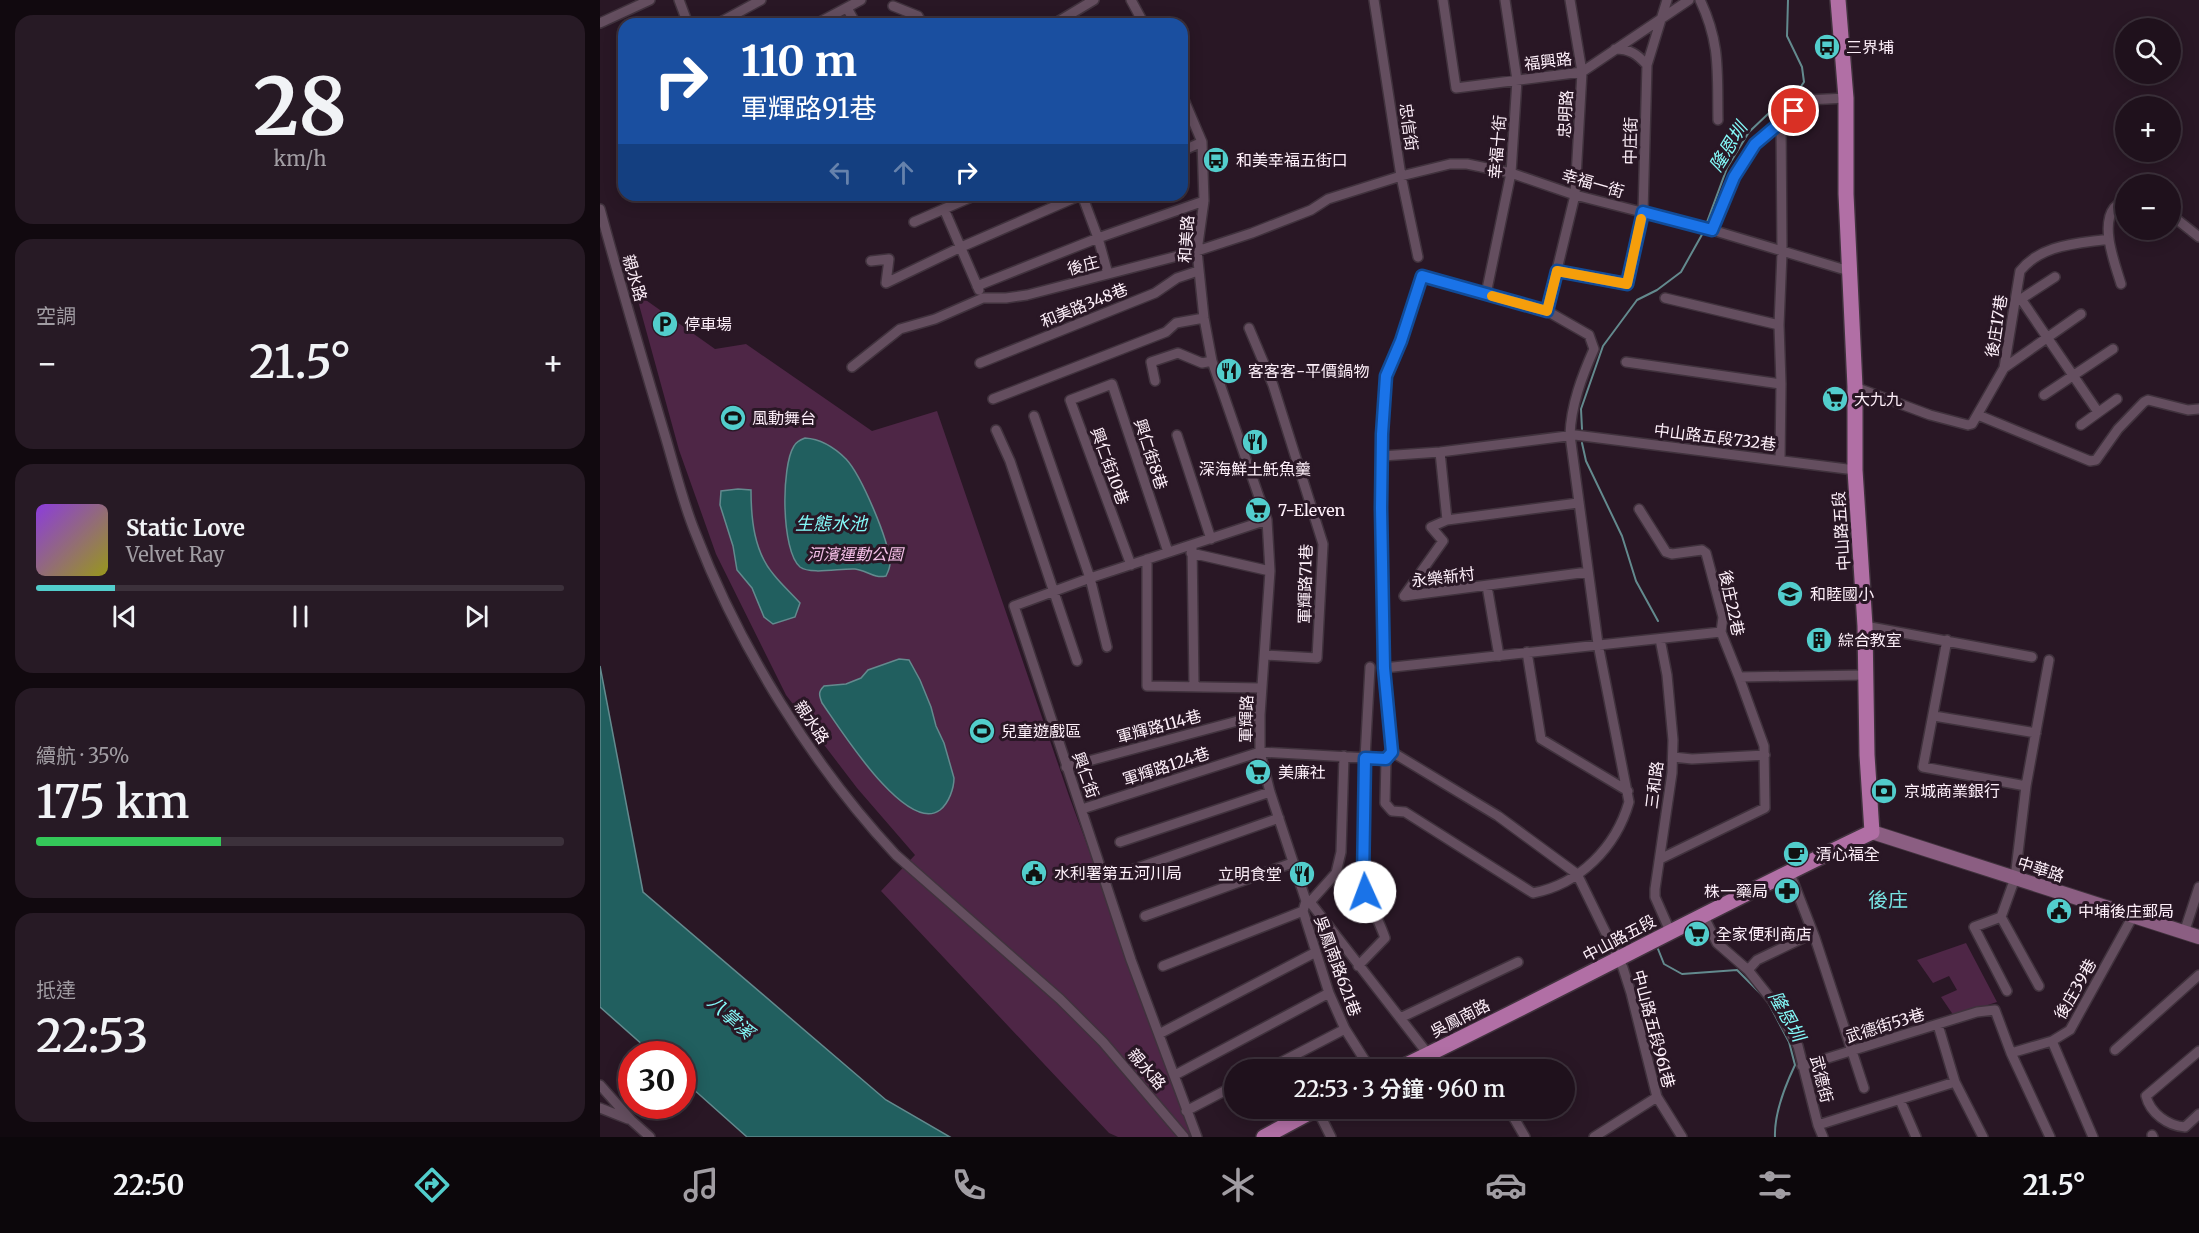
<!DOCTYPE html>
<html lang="zh-TW">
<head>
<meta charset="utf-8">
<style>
  body { margin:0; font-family:Merriweather,"Noto Sans TC",serif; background:#271a25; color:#f1f3f6; height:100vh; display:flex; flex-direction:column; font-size:22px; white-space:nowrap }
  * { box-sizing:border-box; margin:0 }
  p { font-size:20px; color:#a19da3 }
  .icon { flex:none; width:33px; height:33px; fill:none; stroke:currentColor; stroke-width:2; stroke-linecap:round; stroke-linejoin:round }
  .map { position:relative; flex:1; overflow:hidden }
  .details { display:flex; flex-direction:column; gap:15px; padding:15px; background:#11090f; width:600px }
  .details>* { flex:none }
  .guide { position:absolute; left:18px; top:18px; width:570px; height:183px; border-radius:18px; box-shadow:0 3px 15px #0003,0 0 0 2px #3c313b; background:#1a4fa0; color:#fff; overflow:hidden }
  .buttons { position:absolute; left:1515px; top:18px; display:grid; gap:12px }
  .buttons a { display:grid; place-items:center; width:66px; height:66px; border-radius:50%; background:#1f111c; box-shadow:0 3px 15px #0003,0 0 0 2px #3c313b; font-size:30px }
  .speed { position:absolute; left:18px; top:1041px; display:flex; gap:12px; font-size:30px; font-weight:700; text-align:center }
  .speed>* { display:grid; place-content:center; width:78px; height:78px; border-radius:50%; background:#1f111c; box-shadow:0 3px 15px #0003,0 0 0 2px #3c313b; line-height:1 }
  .speed .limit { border:9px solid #d22; background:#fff; color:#111 }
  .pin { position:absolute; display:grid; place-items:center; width:51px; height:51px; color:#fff; margin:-26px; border:3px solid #fff; border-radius:50%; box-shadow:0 2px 6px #0007 }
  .me { position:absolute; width:66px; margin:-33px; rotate:358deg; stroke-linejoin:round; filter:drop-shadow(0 0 4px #0008) }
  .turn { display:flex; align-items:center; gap:21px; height:126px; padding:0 24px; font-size:27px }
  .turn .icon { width:78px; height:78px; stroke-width:2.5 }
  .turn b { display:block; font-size:42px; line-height:51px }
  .lanes { display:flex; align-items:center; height:57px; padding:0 24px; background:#0003; justify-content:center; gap:30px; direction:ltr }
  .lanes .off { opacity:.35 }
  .big { font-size:45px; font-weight:600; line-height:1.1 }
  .details .tile { flex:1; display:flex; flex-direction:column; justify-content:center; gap:9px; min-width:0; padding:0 21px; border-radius:18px; background:#271a25 }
  .details .dial { align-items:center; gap:0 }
  .dial b { font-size:78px; line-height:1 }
  .song { display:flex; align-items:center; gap:18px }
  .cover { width:72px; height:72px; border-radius:9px; background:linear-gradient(135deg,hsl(270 70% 55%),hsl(60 70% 35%)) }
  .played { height:6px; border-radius:3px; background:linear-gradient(90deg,#52cdcc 15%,#3c313b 15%) }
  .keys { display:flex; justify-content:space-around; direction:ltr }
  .heat { display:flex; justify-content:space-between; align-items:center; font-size:33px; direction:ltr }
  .charge { height:9px; border-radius:4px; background:linear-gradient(90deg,#34c759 35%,#3c313b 0) }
  .trip { position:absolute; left:624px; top:1059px; width:351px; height:60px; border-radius:30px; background:#1f111c; box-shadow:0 3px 15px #0003,0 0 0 2px #3c313b; font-weight:600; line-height:60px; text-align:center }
  .menu { display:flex; height:96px; justify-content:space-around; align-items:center; background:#0c070b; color:#a19da3 }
  .menu .icon { width:42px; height:42px }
  .menu .current { color:#52cdcc }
  .menu b { font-size:27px; color:#f1f3f6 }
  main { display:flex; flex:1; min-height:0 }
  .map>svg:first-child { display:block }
</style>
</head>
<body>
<main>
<section class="details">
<div class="tile dial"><b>28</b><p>km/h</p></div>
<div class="tile"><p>空調</p>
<div class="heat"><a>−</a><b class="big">21.5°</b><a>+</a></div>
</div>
<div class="tile">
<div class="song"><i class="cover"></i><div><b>Static Love</b><p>Velvet Ray</p></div></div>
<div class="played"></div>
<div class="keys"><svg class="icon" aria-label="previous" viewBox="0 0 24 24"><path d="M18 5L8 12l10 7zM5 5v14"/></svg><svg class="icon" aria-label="pause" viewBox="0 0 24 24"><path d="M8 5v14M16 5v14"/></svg><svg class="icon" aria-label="next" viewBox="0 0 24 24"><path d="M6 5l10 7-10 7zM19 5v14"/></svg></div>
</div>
<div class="tile"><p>續航 · 35%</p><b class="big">175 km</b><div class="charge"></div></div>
<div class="tile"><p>抵達</p><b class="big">22:53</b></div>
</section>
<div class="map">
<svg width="1599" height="1137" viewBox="0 0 1599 1137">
  <rect width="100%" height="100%" fill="#291725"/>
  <!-- green -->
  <path fill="#4e2646" d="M43,298L115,349L146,344L272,431L337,411L469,796L595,1137H518L509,1133L281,891L315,855L257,788L186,695L116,554L79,450L38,301Z
    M1366,943L1397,1002L1354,1016L1341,997L1357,990L1349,976L1333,983L1317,960Z"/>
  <!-- water -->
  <path fill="#215f5f" stroke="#638a8e" stroke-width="1.5" d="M205,438C221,439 234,447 246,459C261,475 289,540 290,563C290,568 288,572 286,576C274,579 266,570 255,569C241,568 211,575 200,567C181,551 181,466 194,446C196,442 200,440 205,438Z
    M138,489L151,490C151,519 154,552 174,575C182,585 191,593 200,603L195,617L173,624L164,617L152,588L137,570L133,546L120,505L121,491Z
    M299,659L309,660L320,680L331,707L336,726L344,743L354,778C354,788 349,803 340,810C306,835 239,727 222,703C219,695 218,692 224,686L246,684L261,678L268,670Z
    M0,666L43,892L286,1100L350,1137H147L83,1080L82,1054H53L0,1007Z"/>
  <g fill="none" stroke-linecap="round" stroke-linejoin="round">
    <!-- stream -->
    <path stroke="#638a8e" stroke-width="2" d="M1107,222L1127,168L1149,132L1170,112L1195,95L1204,82L1202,67L1187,36L1188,0
      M982,429L981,409L1003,346L1037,300L1057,290L1081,272L1104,231
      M982,443L986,461L1022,536L1036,581L1058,621
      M1058,949L1064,964L1082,974L1137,970L1163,996
      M1167,1000L1189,1042L1195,1065C1185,1086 1174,1113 1175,1137"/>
    <!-- street casing -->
    <g stroke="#40323d" stroke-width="12">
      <path id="street" d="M79,0L88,24
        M531,0L544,24
        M774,0L801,176L818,257
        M843,0L856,88L982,72L1089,0
        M1100,0C1121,44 1117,73 1118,120
        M293,6L318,16L322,24
        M247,8L256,24
        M0,23L50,0
        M117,24L161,0
        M216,24L261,0
        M454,24L494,0
        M1015,49C1030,49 1037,54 1047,65
        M582,95L602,142L604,201L597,251L604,318L612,361L667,520L670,571L660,715V752L670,792L706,901L710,902L828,1054L849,1070
        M582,151L602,142
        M482,195L498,238L508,274
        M0,209C20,283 42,358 64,432C74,465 82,500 95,532C139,647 212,765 296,855L460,999L503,1042L584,1137
        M344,209L379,290
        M1570,214L1599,237
        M314,222L376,195
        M1112,230L1134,177L1155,144L1208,100L1246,98
        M271,261L289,259L286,283L359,248L481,195
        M957,271L1027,284L1043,212L1047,65L1067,0
        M1521,284C1515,264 1500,226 1514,208C1517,205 1522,202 1526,199
        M377,286L498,238L604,201
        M886,294L911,173L917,80L905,0
        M1416,295L1421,299L1498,412
        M1065,298L1179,325
        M1421,299L1455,277
        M947,311L989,335L994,349C982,376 971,405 970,435L998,644L1029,802C1016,847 980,884 933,893L805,812L792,811L785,803L786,759L792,752L784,668L781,508L782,434L786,377L801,341L821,276L947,311L975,195L982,72L970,0
        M649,328L673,385L723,544L717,658L665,655
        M1026,362L1181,384
        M380,363L555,293L577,278L598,271
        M252,367L300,329L335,319L383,298H406L427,295L597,251L652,233L711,210L728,199L801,176L850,164H867L911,173L975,195L1112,230L1249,271
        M1404,368L1481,314
        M555,381L551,362L578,353L602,363L612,361
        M1255,387L1330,415L1368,425L1372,424L1404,368L1420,271C1442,244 1476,244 1509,239
        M1444,395L1513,349
        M393,399L566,332L576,323L604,318
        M1378,415L1490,461L1496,460L1518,429L1544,402L1548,400L1588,410L1599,409
        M434,416L490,578L507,647
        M1481,425L1517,399
        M396,430L410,461L477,661
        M577,435L611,539
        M840,452L847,520L831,527L843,541L804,596L988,572
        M782,456L840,452L975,435L1255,470
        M1180,460L1181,384L1179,325L1182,253L1181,122
        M1039,509L1066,552L1072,554L1102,550L1106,553L1123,617L1121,632L1139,677L1265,675
        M847,520L978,503
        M592,545L594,687
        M591,553L670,571
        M547,559V686L661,688
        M531,565L470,400L512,384L568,552
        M887,586L899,656
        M1265,626L1432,657
        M1060,639L1067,675L1073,740L1072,773L1055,889V897L1070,931
        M1347,640L1323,767L1426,786
        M927,652L941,739L1028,791
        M784,668L1121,632
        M1334,716L1436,733
        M792,752L898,816L977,874L1023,968L1031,993L1057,1097L1082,1137
        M1073,757L1092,759L1165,755
        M466,767L660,715
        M482,809L660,752L786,759
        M520,842L670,792
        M1060,859L1165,808L1164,746L1139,677
        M529,871L679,818
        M1189,871L1215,938L1264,1088
        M706,901L703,911L729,993L745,1029L771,1070
        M710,902L736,873L741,852L744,756
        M1103,915L1117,943L1148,970L1175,1004L1198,1046L1218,1125L1223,1137
        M545,916L692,863
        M1401,917L1439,986
        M1584,933L1599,887
        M563,966L703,911
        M758,966L785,938C779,920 766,898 763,880L765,758L770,667
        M1148,970L1157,960L1203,938
        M1407,991L1374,927L1401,917L1415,878L1426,786L1449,660
        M800,1018L918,962
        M1338,1025L1355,1082L1383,1137
        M559,1034L716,952
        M1515,1050L1599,975
        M1599,1051L1546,1096C1550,1113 1568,1126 1585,1127L1599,1114
        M1411,1053L1450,1137
        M1202,1066L1377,1012L1395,1010L1411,1053L1452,1041
        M666,1070L745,1029
        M575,1075L729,993
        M0,1085L31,1120L50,1137
        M1300,1100L1316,1137
        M0,1108L28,1119
        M904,1108L914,1118L925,1137
        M717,1109L731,1137
        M586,1111L634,1086
        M1218,1125L1355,1082
        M1552,1135L1553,1137
        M597,1137L531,960L414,606L490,578L667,520
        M994,1137L1057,1097
        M1493,1137L1452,1041L1470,1030L1533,916"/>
    </g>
    <!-- secondary casing -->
    <g stroke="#40323d" stroke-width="16">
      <path id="secondary" d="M1272,832L1599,937"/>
    </g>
    <!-- primary casing -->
    <g stroke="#40323d" stroke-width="18">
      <path id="primary" d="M796,1070C956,993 1112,908 1272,832L1267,755L1265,626L1255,470V387L1246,194V98L1238,0
        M664,1137L718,1108"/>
    </g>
    <!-- street -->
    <use href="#street" stroke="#644e5f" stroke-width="9"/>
    <!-- secondary -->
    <use href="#secondary" stroke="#8b5e82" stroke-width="14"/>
    <!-- primary -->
    <use href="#primary" stroke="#b16fa5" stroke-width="15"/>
  </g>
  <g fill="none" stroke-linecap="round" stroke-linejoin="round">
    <!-- route casing -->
    <g stroke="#114b97" stroke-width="15">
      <path id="route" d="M765,892L763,880L765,758L786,759L792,752L784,668L781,508L782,434L786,376L801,341L822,276L947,311L957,271L1027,284L1043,212L1112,230L1134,177L1155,144L1194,111"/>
    </g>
    <!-- route -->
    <use href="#route" stroke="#1a73e8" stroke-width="10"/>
    <!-- slow -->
    <path stroke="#f59e0b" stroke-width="10" d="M892,296L947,311L957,271L1027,284L1041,219"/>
  </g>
  <!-- icons -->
  <defs>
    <g id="bus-disc" transform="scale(1.35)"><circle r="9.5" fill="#52cdcc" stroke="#291725"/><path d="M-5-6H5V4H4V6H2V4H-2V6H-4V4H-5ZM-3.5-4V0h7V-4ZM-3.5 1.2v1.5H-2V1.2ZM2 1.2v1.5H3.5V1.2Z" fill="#111"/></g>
    <g id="parking-disc" transform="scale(1.35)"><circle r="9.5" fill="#52cdcc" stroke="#291725"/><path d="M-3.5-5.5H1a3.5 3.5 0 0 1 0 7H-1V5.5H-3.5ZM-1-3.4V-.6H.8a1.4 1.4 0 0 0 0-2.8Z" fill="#111"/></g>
    <g id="restaurant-disc" transform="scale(1.35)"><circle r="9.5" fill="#52cdcc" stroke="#291725"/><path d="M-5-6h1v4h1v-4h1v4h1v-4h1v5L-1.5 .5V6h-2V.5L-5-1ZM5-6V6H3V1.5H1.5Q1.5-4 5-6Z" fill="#111"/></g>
    <g id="supermarket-disc" transform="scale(1.35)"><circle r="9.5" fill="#52cdcc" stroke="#291725"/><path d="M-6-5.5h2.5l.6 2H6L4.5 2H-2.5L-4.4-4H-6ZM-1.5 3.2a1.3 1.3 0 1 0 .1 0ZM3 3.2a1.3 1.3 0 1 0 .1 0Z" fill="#111"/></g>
    <g id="stadium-disc" transform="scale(1.35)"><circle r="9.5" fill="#52cdcc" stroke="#291725"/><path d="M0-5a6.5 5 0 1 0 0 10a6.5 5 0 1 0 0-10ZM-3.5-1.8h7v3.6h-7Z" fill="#111"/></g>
    <g id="school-disc" transform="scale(1.35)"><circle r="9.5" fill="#52cdcc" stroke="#291725"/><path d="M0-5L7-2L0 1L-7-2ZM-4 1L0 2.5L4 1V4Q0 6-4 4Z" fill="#111"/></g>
    <g id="building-disc" transform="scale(1.35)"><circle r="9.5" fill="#52cdcc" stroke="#291725"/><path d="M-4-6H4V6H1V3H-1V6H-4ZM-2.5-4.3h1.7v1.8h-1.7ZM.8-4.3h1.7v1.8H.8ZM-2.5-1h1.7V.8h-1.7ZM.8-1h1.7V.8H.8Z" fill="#111"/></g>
    <g id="bank-disc" transform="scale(1.35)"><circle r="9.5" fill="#52cdcc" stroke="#291725"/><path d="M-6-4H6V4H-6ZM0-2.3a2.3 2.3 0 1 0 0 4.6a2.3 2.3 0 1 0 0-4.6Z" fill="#111"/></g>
    <g id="cafe-disc" transform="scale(1.35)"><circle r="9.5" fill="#52cdcc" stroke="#291725"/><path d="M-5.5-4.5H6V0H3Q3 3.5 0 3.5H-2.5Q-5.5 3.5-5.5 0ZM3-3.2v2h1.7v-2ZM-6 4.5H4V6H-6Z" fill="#111"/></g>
    <g id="civic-disc" transform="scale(1.35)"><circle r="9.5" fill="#52cdcc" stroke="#291725"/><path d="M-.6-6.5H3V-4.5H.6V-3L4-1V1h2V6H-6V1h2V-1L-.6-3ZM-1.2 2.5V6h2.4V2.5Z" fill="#111"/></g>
    <g id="pharmacy-disc" transform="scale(1.35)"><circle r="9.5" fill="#52cdcc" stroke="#291725"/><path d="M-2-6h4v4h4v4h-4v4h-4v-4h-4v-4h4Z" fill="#111"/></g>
  </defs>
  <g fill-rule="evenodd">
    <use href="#bus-disc" x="1227" y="47"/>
    <use href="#bus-disc" x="616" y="160"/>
    <use href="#parking-disc" x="65" y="324"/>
    <use href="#restaurant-disc" x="629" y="371"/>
    <use href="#supermarket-disc" x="1235" y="399"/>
    <use href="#stadium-disc" x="133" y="418"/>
    <use href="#restaurant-disc" x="655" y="442"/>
    <use href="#supermarket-disc" x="658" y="510"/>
    <use href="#school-disc" x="1190" y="594"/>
    <use href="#building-disc" x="1219" y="640"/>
    <use href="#stadium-disc" x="382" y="731"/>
    <use href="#supermarket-disc" x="658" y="772"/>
    <use href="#bank-disc" x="1284" y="791"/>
    <use href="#cafe-disc" x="1196" y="854"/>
    <use href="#civic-disc" x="434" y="873"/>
    <use href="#restaurant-disc" x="702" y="874"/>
    <use href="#pharmacy-disc" x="1187" y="891"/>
    <use href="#civic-disc" x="1459" y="911"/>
    <use href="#supermarket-disc" x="1097" y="934"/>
  </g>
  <g text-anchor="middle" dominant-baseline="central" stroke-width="6" stroke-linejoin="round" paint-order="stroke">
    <!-- poi labels -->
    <g font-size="16" fill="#fef0fa" stroke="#291725" text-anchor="start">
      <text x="1246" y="47">三界埔</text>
      <text x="636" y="160">和美幸福五街口</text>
      <text x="84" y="324">停車場</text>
      <text x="648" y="371">客客客-平價鍋物</text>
      <text x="1254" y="399">大九九</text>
      <text x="152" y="418">風動舞台</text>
      <text x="655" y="469" text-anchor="middle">深海鮮土魠魚羹</text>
      <text x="678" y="510">7-Eleven</text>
      <text x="1210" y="594">和睦國小</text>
      <text x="1238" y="640">綜合教室</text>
      <text x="401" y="731">兒童遊戲區</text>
      <text x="678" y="772">美廉社</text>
      <text x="1304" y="791">京城商業銀行</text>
      <text x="1216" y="854">清心福全</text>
      <text x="454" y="873">水利署第五河川局</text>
      <text x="682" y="874" text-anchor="end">立明食堂</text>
      <text x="1168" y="891" text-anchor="end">株一藥局</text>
      <text x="1478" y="911">中埔後庄郵局</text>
      <text x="1116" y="934">全家便利商店</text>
    </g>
    <!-- street labels -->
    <g font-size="16" fill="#fef0fa" stroke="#291725">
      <text transform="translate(948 61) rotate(-7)">福興路</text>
      <text transform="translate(965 114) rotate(-87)">忠明路</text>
      <text transform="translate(809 127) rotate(82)">忠信街</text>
      <text transform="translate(1030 141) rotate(-89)">中庄街</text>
      <text transform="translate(897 147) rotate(-85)">幸福十街</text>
      <text transform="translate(993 183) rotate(16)">幸福一街</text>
      <text transform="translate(586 239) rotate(-86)">和美路</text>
      <text transform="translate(483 265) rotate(-15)">後庄</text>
      <text transform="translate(35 278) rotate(74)">親水路</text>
      <text transform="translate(484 305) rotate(-22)">和美路348巷</text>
      <text transform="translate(1396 326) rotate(-81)">後庄17巷</text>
      <text transform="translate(1115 437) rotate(7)">中山路五段732巷</text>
      <text transform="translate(551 454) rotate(72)">興仁街8巷</text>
      <text transform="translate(510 466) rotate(70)">興仁街10巷</text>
      <text transform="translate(1241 531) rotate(-94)">中山路五段</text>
      <text transform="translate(843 577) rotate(-7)">永樂新村</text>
      <text transform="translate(705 584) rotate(-89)">軍輝路71巷</text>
      <text transform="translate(1132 603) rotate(78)">後庄22巷</text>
      <text transform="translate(646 719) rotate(-89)">軍輝路</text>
      <text transform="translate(212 722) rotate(56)">親水路</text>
      <text transform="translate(559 726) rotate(-15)">軍輝路114巷</text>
      <text transform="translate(566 766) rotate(-18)">軍輝路124巷</text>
      <text transform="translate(486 775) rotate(70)">興仁街</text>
      <text transform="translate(1054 785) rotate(-83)">三和路</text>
      <text transform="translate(1441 869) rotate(18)">中華路</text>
      <text transform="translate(1019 938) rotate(-28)">中山路五段</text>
      <text transform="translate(738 966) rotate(70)">吳鳳南路621巷</text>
      <text transform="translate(1475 989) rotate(-60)">後庄39巷</text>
      <text transform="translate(860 1018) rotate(-27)">吳鳳南路</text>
      <text transform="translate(1285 1025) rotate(-17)">武德街53巷</text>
      <text transform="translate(1054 1029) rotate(75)">中山路五段961巷</text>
      <text transform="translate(547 1069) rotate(49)">親水路</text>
      <text transform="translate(1222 1079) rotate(76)">武德街</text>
    </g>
    <!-- park labels -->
    <g font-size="16" font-style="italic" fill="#f6c0e9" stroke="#291725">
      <text x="255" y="554">河濱運動公園</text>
    </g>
    <!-- water labels -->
    <g font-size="18" font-style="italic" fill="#84fbfa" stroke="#291725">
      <text transform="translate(1128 147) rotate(-58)">隆恩圳</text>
      <text x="231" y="523">生態水池</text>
      <text transform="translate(1187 1016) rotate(61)">隆恩圳</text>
      <text transform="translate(131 1017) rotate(42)">八掌溪</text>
    </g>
    <!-- quarter labels -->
    <g font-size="20" fill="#78e4e3" stroke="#291725">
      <text x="1288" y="899">後庄</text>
    </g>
  </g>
</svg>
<div class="buttons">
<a><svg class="icon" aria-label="search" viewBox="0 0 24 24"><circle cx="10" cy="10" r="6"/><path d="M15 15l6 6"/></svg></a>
<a>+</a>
<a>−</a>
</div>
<div class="speed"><div class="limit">30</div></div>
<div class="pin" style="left:1194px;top:111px;background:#d93025"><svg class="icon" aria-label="arrive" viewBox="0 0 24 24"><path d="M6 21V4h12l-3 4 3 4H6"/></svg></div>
<svg class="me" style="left:765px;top:892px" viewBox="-20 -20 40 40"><circle r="19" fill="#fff"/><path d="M0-13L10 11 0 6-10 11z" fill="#1a73e8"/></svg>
<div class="trip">22:53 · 3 分鐘 · 960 m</div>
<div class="guide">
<div class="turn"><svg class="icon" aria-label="right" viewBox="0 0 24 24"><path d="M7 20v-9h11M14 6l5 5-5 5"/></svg><div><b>110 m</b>軍輝路91巷</div></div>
<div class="lanes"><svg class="icon off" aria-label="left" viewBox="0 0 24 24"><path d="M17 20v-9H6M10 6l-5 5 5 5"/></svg><svg class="icon off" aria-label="ahead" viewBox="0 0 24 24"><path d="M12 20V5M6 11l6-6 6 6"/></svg><svg class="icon" aria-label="right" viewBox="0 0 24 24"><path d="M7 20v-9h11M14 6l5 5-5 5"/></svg></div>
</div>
</div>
</main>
<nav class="menu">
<b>22:50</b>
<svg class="icon current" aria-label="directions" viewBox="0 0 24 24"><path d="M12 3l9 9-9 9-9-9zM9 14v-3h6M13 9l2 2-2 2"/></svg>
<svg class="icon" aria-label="music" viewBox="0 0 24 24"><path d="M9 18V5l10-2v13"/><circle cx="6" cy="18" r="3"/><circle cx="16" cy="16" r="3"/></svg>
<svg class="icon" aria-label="phone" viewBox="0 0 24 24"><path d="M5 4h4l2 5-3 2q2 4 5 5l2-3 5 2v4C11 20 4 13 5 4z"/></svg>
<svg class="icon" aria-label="climate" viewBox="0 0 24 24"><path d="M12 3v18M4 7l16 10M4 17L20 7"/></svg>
<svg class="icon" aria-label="car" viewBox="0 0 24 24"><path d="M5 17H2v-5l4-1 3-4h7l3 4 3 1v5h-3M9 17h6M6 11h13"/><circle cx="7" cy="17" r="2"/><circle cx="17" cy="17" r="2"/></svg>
<svg class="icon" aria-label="filters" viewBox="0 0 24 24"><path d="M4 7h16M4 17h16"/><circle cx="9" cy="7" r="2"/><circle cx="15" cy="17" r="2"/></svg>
<b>21.5°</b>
</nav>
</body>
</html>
